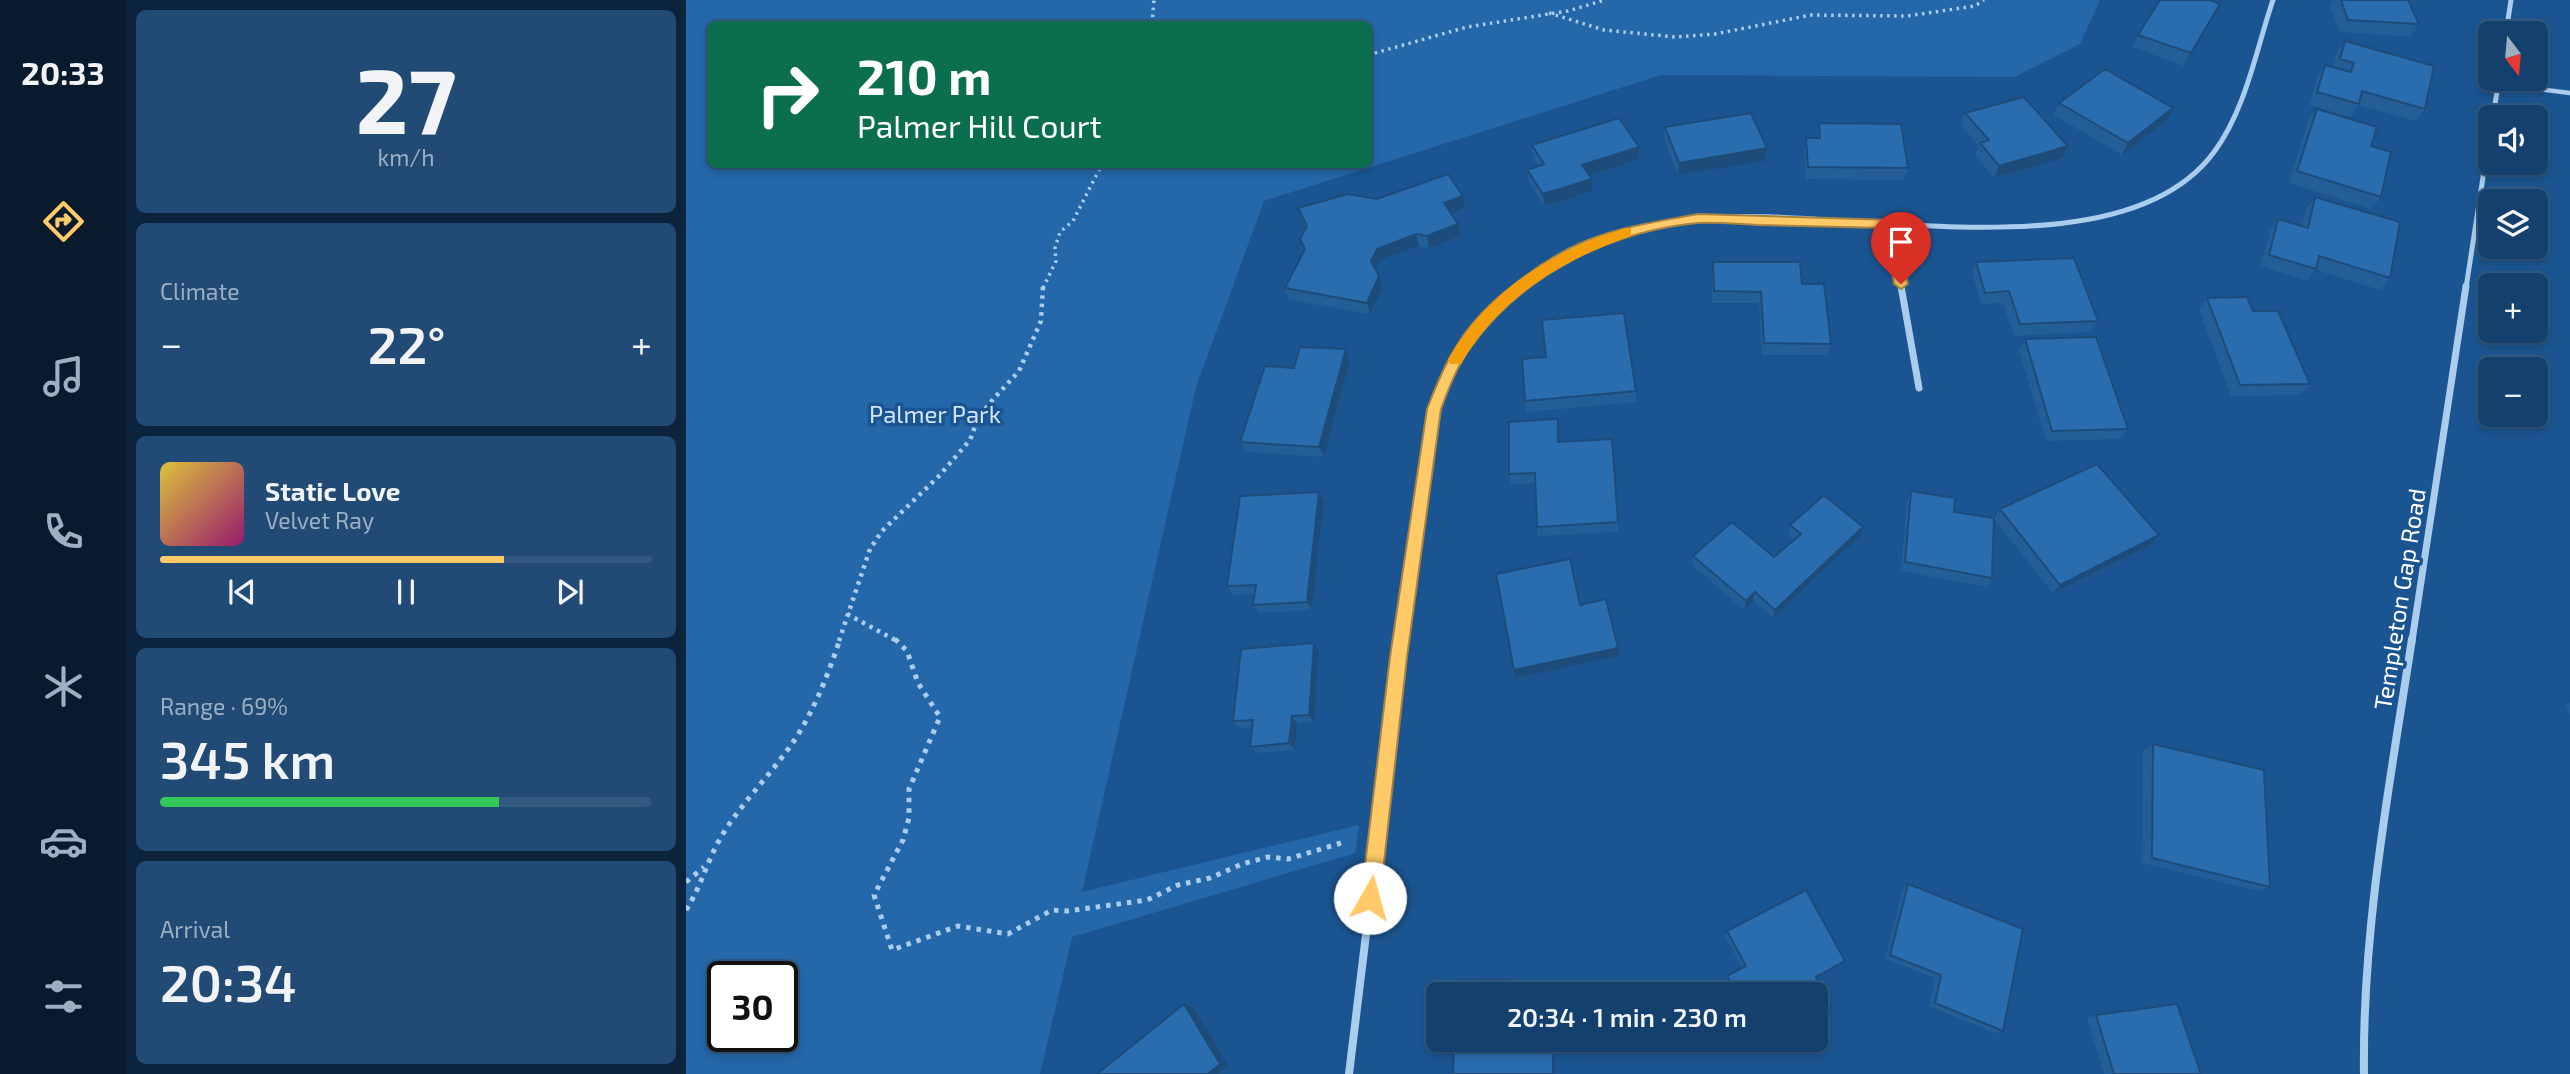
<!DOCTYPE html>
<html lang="en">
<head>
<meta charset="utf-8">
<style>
  body { margin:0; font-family:"Exo 2",sans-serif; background:#214b75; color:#f1f3f6; height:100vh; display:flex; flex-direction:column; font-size:26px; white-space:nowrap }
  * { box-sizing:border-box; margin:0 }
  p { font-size:23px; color:#9dafc2 }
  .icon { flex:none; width:38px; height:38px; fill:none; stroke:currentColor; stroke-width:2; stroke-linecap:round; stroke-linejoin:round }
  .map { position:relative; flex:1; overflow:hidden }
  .side { display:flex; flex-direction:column; gap:10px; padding:10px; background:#0b233c; width:560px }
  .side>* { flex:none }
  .hud { position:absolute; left:21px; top:21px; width:665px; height:147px; border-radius:10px; box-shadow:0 4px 10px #0003,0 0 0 2px #335980; background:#0b6e4f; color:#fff; overflow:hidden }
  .needle { width:46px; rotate:164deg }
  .fabs { position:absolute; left:1792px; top:21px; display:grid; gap:14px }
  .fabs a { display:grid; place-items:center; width:70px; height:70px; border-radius:10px; background:#14406d; box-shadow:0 4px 10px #0003,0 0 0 2px #335980; font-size:35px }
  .speed { position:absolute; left:21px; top:961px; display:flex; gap:14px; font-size:35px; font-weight:700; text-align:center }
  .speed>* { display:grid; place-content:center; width:91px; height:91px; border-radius:50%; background:#14406d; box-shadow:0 4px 10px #0003,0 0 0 2px #335980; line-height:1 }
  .speed .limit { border:4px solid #111; border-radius:10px; background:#fff; color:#111 }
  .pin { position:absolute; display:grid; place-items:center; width:60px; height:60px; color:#fff; margin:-72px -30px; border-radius:50% 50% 50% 0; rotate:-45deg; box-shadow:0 0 7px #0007 }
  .pin .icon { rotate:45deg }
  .me { position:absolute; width:77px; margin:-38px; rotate:7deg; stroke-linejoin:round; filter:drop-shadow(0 0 5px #0008) }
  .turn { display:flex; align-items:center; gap:24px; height:147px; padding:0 35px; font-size:32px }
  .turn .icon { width:91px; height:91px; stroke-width:2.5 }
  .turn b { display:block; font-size:49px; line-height:60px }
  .big { font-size:52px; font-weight:600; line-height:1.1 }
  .side .tile { flex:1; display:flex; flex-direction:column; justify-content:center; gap:10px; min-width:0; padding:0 24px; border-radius:10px; background:#214b75 }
  .side .dial { align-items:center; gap:0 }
  .dial b { font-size:91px; line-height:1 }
  .song { display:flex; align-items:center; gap:21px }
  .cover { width:84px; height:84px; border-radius:10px; background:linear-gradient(135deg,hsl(50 70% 55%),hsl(320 70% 35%)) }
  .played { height:7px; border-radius:4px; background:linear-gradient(90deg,#ffca67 70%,#335980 70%) }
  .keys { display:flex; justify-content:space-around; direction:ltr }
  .heat { display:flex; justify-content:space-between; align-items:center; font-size:38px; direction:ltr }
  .charge { height:10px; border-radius:5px; background:linear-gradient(90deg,#34c759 69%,#335980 0) }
  .trip { position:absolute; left:740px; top:982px; width:402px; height:70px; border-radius:10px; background:#14406d; box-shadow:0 4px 10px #0003,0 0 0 2px #335980; font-weight:600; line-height:70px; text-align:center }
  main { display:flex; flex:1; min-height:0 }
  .tabs { display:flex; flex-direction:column; width:126px; justify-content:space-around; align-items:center; background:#081a2c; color:#9dafc2 }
  .tabs .icon { width:49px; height:49px }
  .tabs .current { color:#ffca67 }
  .tabs b { font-size:32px; color:#f1f3f6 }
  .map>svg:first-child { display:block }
</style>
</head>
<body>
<main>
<nav class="tabs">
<b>20:33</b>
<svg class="icon current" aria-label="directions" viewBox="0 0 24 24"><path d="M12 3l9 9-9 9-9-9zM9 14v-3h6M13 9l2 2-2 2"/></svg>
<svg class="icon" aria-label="music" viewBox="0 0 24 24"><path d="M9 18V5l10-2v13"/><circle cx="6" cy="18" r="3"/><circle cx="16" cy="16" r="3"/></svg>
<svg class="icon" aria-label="phone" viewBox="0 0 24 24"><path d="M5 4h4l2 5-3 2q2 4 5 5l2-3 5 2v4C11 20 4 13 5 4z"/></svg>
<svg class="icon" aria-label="climate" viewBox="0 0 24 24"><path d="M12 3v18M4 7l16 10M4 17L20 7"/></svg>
<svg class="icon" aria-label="car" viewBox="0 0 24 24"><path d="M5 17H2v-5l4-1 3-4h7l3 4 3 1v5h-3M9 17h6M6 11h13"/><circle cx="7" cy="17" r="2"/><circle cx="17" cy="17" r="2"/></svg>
<svg class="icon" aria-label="filters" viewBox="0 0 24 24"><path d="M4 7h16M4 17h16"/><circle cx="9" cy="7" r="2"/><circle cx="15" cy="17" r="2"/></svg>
</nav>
<section class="side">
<div class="tile dial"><b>27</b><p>km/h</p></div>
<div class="tile"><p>Climate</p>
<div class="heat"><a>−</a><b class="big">22°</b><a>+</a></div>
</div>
<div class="tile">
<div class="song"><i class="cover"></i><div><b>Static Love</b><p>Velvet Ray</p></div></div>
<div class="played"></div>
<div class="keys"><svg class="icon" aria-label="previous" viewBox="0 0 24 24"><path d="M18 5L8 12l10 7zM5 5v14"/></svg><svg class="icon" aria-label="pause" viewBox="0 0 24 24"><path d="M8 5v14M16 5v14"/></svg><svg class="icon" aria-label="next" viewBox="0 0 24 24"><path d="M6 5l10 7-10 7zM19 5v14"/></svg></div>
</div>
<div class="tile"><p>Range · 69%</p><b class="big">345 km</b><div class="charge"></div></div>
<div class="tile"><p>Arrival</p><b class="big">20:34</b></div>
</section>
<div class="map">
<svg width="1884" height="1074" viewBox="0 0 1884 1074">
  <rect width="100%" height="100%" fill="#1b5591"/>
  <!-- green -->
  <path fill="#2468aa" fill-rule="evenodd" d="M0,0H1414L1394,44L1328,77L975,75L578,201L510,387L396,892L673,825L669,853L386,937L354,1074H0ZM24,24H682V164H24ZM96,976V1036H37V976Z"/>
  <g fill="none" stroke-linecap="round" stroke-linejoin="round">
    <!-- path-far2 -->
    <path stroke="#aacdee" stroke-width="3.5" stroke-dasharray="2.5 4.5" stroke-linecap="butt" d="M863,13L918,30L989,37L1029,34L1125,15L1221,16L1289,6L1298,0
      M466,24L468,0
      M682,55L781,27L882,11L919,0
      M357,288L370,261L369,248L374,232L387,221L416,164"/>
    <!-- path-far1 -->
    <path stroke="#aacdee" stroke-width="4.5" stroke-dasharray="3.5 5" stroke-linecap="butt" d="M161,614L211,641
      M153,641L184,549L196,531L253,476L284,440L291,421L303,404L333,371L355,321L357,286"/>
    <!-- path -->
    <path stroke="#aacdee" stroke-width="5" stroke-dasharray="4.5 6" stroke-linecap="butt" d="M209,639L221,651L232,683L254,717L223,789V818L217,840L188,895L206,950L272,926L322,934L366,910L382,911L461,900L492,885L524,878L556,864L582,857L602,859L655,843
      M0,882L18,867
      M0,910C15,887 21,861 35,837C57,800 90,770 113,733C131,703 143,672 154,639"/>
    <!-- service -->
    <path stroke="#aacdee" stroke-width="4.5" d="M1812,84L1884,93"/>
    <!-- minor-far2 -->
    <path stroke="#aacdee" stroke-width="5" d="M1820,33L1825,0
      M1807,117L1813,79
      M1204,223L1215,288
      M834,288C884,247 945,227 1009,219C1147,202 1434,280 1528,152C1560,109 1570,50 1587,0
      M1780,288L1804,132"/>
    <!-- minor-far1 -->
    <path stroke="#aacdee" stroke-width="7" d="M1215,286L1233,388
      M715,641L748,409L767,368L790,332L836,286
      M1726,641L1780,286"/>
    <!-- minor -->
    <path stroke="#aacdee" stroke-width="8" d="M663,1074L716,639
      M1678,1074C1676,928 1704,783 1726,639"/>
  </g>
  <!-- wall -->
  <path fill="#245e96" d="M1647,0H1722L1733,24L1724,37L1654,32L1644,5Z
    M1534,4L1498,66L1446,47L1452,35Z
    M1659,41L1739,109L1729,121L1672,105L1664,117L1623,105L1631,77L1639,65L1647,67L1650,54Z
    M1373,103L1487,108L1481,120L1436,155L1368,115Z
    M1631,109L1685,146L1695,197L1685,209L1603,183L1622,121Z
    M1279,113L1382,146L1377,158L1308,178L1289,155L1293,146L1275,125Z
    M1133,123L1222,168L1218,180L1120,179L1118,150L1120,138H1131Z
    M979,127L1081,148L1079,161L992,175L978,139Z
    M846,145L953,147V159L903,175L906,179V191L858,206L843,182L841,170L853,166L847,157Z
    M777,196L779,208L765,213L774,236L743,248L733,246L694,260L690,269L697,288L684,314L603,300L599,288L618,251L614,239L620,228L612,208L691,199Z
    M1629,197L1704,278L1694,290L1630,270L1621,281L1574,266L1584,231L1592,219L1616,226L1620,209Z
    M1027,262L1116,284L1145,344L1142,355H1076L1073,303H1026V273Z
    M1290,262L1412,321L1405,332L1328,336L1317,303L1295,304L1286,274Z
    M1521,298L1567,311L1624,384L1614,395L1545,396L1513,309Z
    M1339,339L1442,429L1434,439L1360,441L1333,350Z
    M660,349L664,360L638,457L560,452L554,442L608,368Z
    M860,357L950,391V402L840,412L839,401Z
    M872,419L873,442L932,522V532L852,536L851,527L850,483L825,484L823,474Z
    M1225,491L1268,512L1308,519L1314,509L1473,535L1465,545L1367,593L1308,519L1306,578L1301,587L1215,571L1221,501Z
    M633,492L638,502L626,610L573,613L567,605L569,594L547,595L541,586Z
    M1104,525L1174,536L1087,618L1067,601L1058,610L1006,565L1007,556L1088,557L1108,540L1102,535Z
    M628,643L633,651L628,722L611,723L609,750L571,753L564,747L566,728H554L547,721Z
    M1884,703V716L1880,704Z
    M1467,744L1584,887L1572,891L1456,863L1457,750Z
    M1222,884L1317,1031L1309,1033L1243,1006L1249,978L1199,959L1217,889Z
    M1041,931L1159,961L1130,978V994H1046L1039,979L1041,976L1056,968L1039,935Z
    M1410,1015L1515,1074H1418L1401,1018Z
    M1068,1040H1085L1072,1047Z"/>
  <!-- shaded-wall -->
  <path fill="#1d4c7a" d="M1534,4L1528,16L1498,66L1505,53Z
    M1487,108L1481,120L1436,155L1442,143Z
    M1382,146L1377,158L1308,178L1313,166Z
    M953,147V159L897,177L896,165Z
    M1081,148L1079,161L992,175L993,163Z
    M906,179V191L858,206L857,194Z
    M777,196L779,208L761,215L758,203Z
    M772,224L774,236L743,248L741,236Z
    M730,234L733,246L694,260L688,272L685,261L691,249Z
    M693,276L697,288L684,314L681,303Z
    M660,349L664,360L638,457L633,447Z
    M633,492L638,502L626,610L621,602Z
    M1177,527L1174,536L1087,618L1089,610Z
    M1473,535L1465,545L1367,593L1374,585Z
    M1069,592L1067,601L1058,610L1060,601Z
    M628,643L633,651L628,722L623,715Z
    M932,648V656L830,678L828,670Z
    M606,716L611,723L609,750L603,743Z
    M821,980L823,983V994H821Z
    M498,1004L507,1007L542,1065L532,1074H522Z
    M867,1040H868V1074H867Z"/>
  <!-- building -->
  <path fill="#2a6daf" stroke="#1d4c7a" stroke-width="2" d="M1474,0H1524L1534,4L1505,53L1452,35Z
    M1655,0H1722L1733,24L1662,20Z
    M1659,41L1748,66L1739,109L1676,91L1673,104L1631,92L1639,65L1665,72L1668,63L1654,59Z
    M1419,69L1487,108L1442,143L1373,103Z
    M1338,97L1382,146L1313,166L1294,143L1303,140L1279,113Z
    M1631,109L1691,127L1685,146L1705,152L1695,197L1611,171Z
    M1065,113L1081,148L993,163L979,127Z
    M933,118L953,147L896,165L906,179L857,194L841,170L858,164L846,145Z
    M1133,123L1215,124L1222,168L1122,167L1120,138H1134Z
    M762,174L777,196L758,203L772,224L741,236L730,234L691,249L685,261L693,276L681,303L599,288L619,249L614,239L621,226L612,208L662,194L691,199Z
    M1629,197L1714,222L1704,278L1633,256L1630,269L1583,255L1592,219L1622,228Z
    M1388,258L1412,321L1334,324L1323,291L1299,293L1290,262Z
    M1027,262H1114L1116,284H1138L1145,344L1078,343L1075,292L1028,291Z
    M1561,297L1567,311H1592L1624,384L1554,385L1521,298Z
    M938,313L950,391L839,401L836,359L860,357L856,320Z
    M1410,337L1442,429L1366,431L1339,339Z
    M614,347L660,349L633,447L554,442L579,366L608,368Z
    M872,419V442L926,439L932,522L851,527L849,473L823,474V422Z
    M1411,464L1473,535L1374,585L1314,509Z
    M1225,491L1269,498L1268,512L1308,518L1306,578L1219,562Z
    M633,492L621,602L567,605L570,585L541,586L554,496Z
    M1138,495L1177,527L1089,610L1069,592L1060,601L1007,556L1046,522L1088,557L1115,534L1104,525Z
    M884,559L894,605L920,599L932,648L828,670L810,574Z
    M628,643L623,715L606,716L603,743L564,747L567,720L547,721L555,649Z
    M1467,744L1578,770L1584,887L1466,858Z
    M1222,884L1337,929L1317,1031L1249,1003L1255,975L1204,955Z
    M1120,890L1159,961L1130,977L1145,1007L1130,1015V994H1050L1041,976L1060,966L1041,931Z
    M821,980V994H771V981Z
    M498,1004L534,1064L522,1074H411Z
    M1491,1004L1515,1074H1428L1410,1015Z
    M768,1040H867V1074H767Z
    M1072,1040H1085L1074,1045Z"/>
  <!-- route -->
  <path fill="#ffca67" stroke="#a68343" stroke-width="2" d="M1012,214L1209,220L1222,284L1215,289L1208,284L1198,228C1156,227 1113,226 1071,225C1051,224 1031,222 1012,223C925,231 836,275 785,347C771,366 763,388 755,409L721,657L694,898L691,905L684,908L677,905L675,898L704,657L741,409C750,386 759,363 773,342C798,302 859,257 902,240C938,226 975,221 1012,214Z"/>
  <!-- slow -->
  <path fill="#f59e0b" d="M940,228L945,229V236C876,259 811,300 775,364H764L762,360C799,293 868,249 940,228Z"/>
  <g text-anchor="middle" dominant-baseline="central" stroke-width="7" stroke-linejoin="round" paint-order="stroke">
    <!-- park labels -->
    <g font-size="24" fill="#d0e6fa" stroke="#1b5591">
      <text x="249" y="413">Palmer Park</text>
    </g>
    <!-- street labels -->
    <g font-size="24" fill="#fff" stroke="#1b5591">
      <text transform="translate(1713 599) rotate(-81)">Templeton Gap Road</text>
    </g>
  </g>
</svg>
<div class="fabs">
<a><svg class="needle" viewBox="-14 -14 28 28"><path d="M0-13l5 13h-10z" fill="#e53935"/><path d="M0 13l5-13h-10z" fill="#9dafc2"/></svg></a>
<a><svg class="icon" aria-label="sound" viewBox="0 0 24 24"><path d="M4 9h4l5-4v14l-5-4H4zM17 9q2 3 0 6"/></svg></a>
<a><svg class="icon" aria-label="layers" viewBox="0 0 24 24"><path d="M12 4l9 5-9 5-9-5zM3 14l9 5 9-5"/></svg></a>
<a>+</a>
<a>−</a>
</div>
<div class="speed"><div class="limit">30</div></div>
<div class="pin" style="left:1215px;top:284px;background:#d93025"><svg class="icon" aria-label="arrive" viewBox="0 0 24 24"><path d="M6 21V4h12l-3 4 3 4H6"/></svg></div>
<svg class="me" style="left:684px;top:898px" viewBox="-20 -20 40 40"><circle r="19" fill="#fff"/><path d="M0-13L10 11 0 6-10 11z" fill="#ffca67"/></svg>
<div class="trip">20:34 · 1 min · 230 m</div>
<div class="hud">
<div class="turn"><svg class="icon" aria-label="right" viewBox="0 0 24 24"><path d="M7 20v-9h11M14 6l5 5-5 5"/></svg><div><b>210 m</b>Palmer Hill Court</div></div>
</div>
</div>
</main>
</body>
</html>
